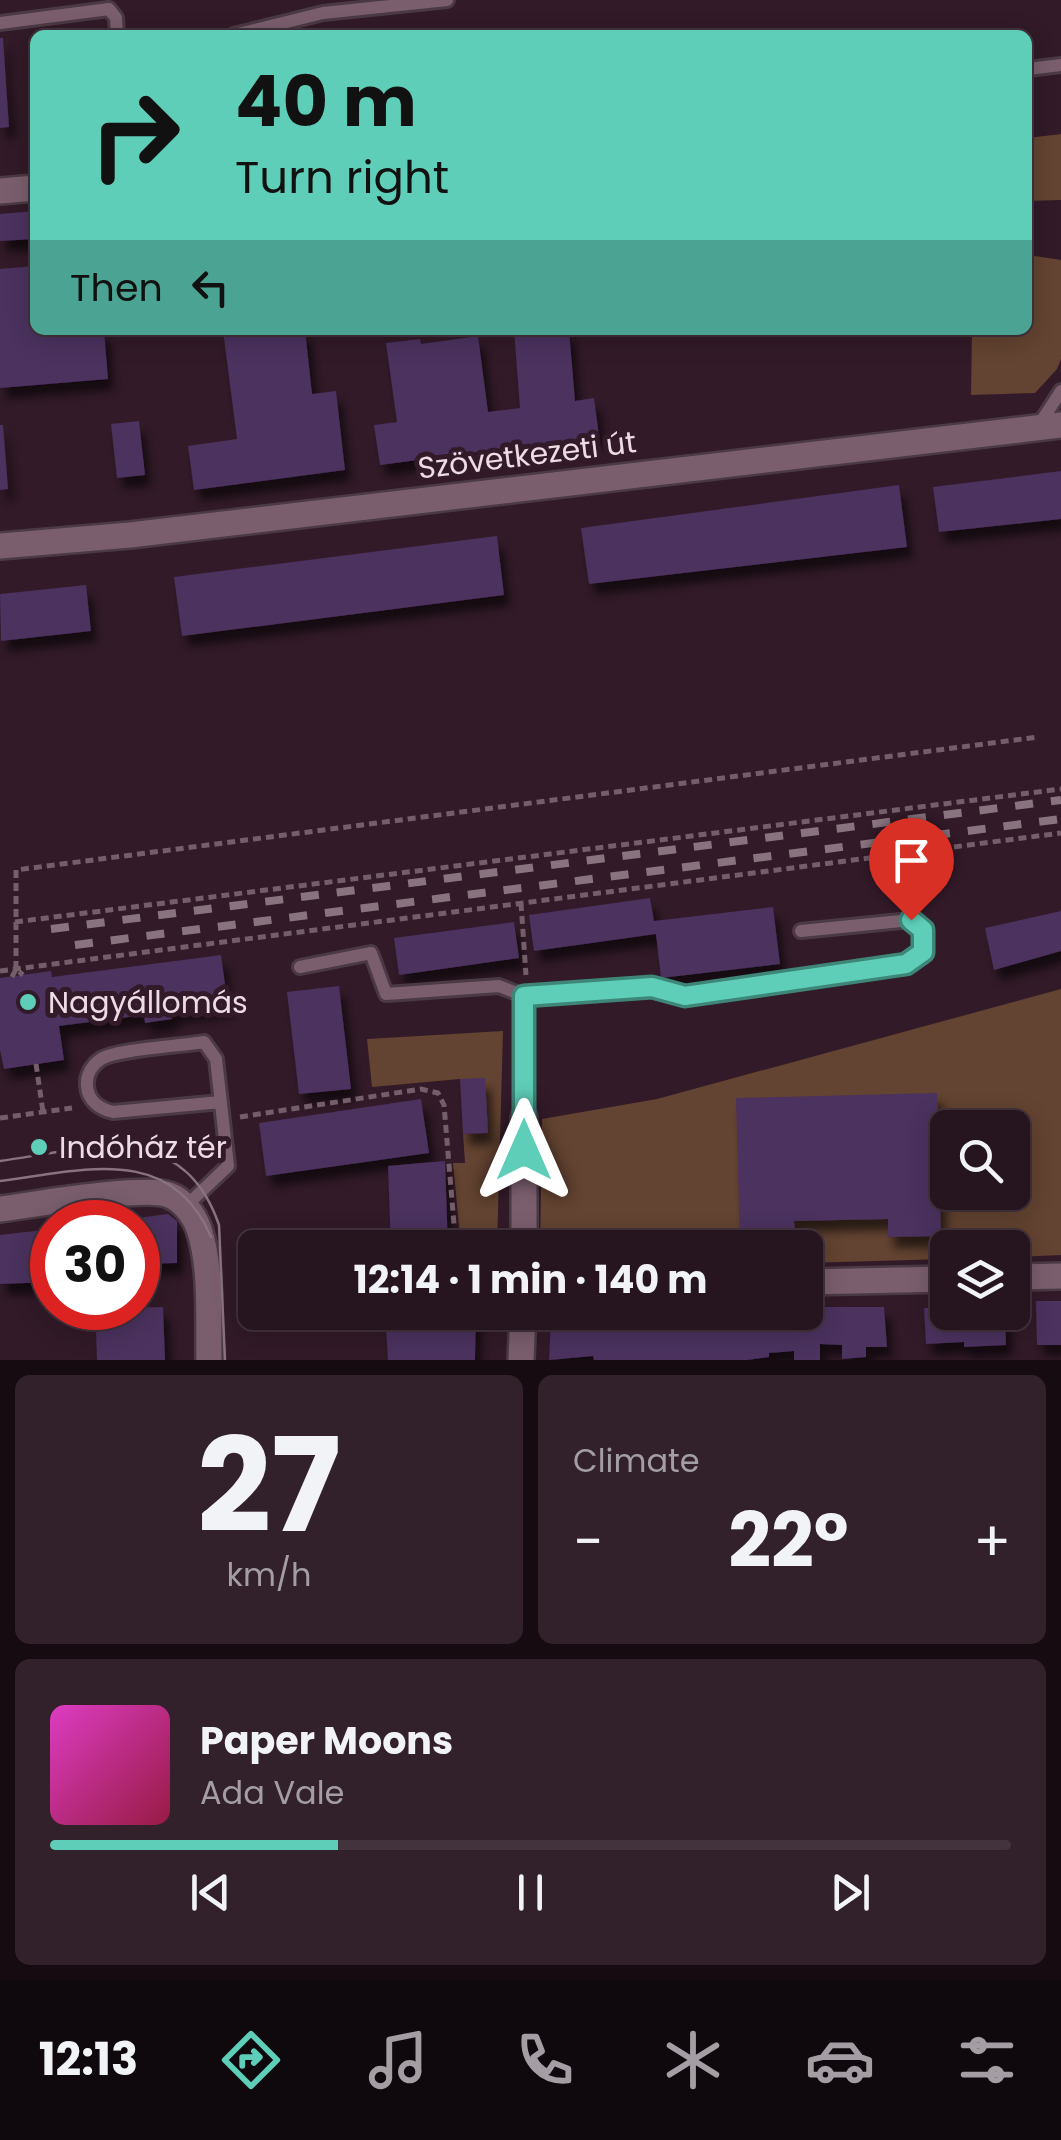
<!DOCTYPE html>
<html lang="en">
<head>
<meta charset="utf-8">
<style>
  body { margin:0; font-family:Poppins,sans-serif; background:#32212b; color:#f1f3f6; height:100vh; display:flex; flex-direction:column; font-size:38px; white-space:nowrap }
  * { box-sizing:border-box; margin:0 }
  p { font-size:32px; color:#a49ea4 }
  .icon { flex:none; width:55px; height:55px; fill:none; stroke:currentColor; stroke-width:2; stroke-linecap:round; stroke-linejoin:round }
  .map { position:relative; height:1360px; overflow:hidden }
  .sheet { display:flex; flex-direction:column; gap:15px; padding:15px; background:#150b10; flex:1 }
  .sheet>* { flex:none }
  .top-card { position:absolute; left:30px; top:30px; width:1002px; height:305px; border-radius:15px; box-shadow:0 5px 25px #0003,0 0 0 2px #42333c; background:#5eceb8; color:#111; overflow:hidden }
  .buttons { position:absolute; left:930px; top:1110px; display:grid; gap:20px }
  .buttons a { display:grid; place-items:center; width:100px; height:100px; border-radius:15px; background:#26141e; box-shadow:0 5px 25px #0003,0 0 0 2px #42333c; font-size:50px }
  .speed { position:absolute; left:30px; top:1200px; display:flex; gap:20px; font-size:50px; font-weight:700; text-align:center }
  .speed>* { display:grid; place-content:center; width:130px; height:130px; border-radius:50%; background:#26141e; box-shadow:0 5px 25px #0003,0 0 0 2px #42333c; line-height:1 }
  .speed .limit { border:15px solid #d22; background:#fff; color:#111 }
  .pin { position:absolute; display:grid; place-items:center; width:85px; height:85px; color:#fff; margin:-102px -42px; border-radius:50% 50% 50% 0; rotate:-45deg; box-shadow:0 0 10px #0007 }
  .pin .icon { rotate:45deg }
  .me { position:absolute; width:110px; margin:-55px; rotate:0deg; stroke-linejoin:round; filter:drop-shadow(0 0 8px #0008) }
  .turn { display:flex; align-items:center; gap:35px; height:210px; padding:0 40px; font-size:45px }
  .turn .icon { width:130px; height:130px; stroke-width:2.5 }
  .turn b { display:block; font-size:70px; line-height:85px }
  .then { display:flex; align-items:center; height:95px; padding:0 40px; background:#0003; gap:20px; font-size:38px }
  .big { font-size:75px; font-weight:700; line-height:1.1 }
  .sheet .card { flex:1; display:flex; flex-direction:column; justify-content:center; gap:15px; min-width:0; padding:0 35px; border-radius:15px; background:#32212b }
  .sheet .dial { align-items:center; gap:0 }
  .dial b { font-size:130px; line-height:1 }
  .song { display:flex; align-items:center; gap:30px }
  .cover { width:120px; height:120px; border-radius:15px; background:linear-gradient(135deg,hsl(310 70% 55%),hsl(340 70% 35%)) }
  .played { height:10px; border-radius:5px; background:linear-gradient(90deg,#5eceb8 30%,#42333c 30%) }
  .keys { display:flex; justify-content:space-around; direction:ltr }
  .heat { display:flex; justify-content:space-between; align-items:center; font-size:55px; direction:ltr }
  .sheet .tiles { flex:1; display:grid; gap:15px; grid-template-columns:1fr 1fr }
  .card:last-child { grid-column:span 2 }
  .trip { position:absolute; left:238px; top:1230px; width:585px; height:100px; border-radius:15px; background:#26141e; box-shadow:0 5px 25px #0003,0 0 0 2px #42333c; font-weight:700; line-height:100px; text-align:center }
  .tabs { display:flex; height:160px; justify-content:space-around; align-items:center; background:#0f080c; color:#a49ea4 }
  .tabs .icon { width:70px; height:70px }
  .tabs .selected { color:#5eceb8 }
  .tabs b { font-size:45px; color:#f1f3f6 }
  .map>svg:first-child { display:block }
</style>
</head>
<body>
<div class="map">
<svg width="1061" height="1360" viewBox="0 0 1061 1360">
  <defs>
    <filter id="shadow"><feDropShadow dx="6" dy="11" stdDeviation="5" flood-color="#0009"/></filter>
  </defs>
  <rect width="100%" height="100%" fill="#321a28"/>
  <!-- green -->
  <path fill="#634331" fill-rule="evenodd" d="M1061,134V200L1028,201V138Z
    M1028,255L1061,260V359L1057,369L1035,393L971,395L972,330H1028Z
    M1061,989V1255L1013,1257L1012,1248H948L947,1259L805,1263V1248H540L542,1119L657,1099ZM948,1128H1012V1192H948Z
    M503,1031L497,1247H461L453,1163H465L463,1134L487,1133L460,1079L372,1087L367,1039Z"/>
  <!-- building -->
  <path fill="#4c305e" filter="url(#shadow)" d="M0,38H3L9,127L0,128Z
    M35,211V239L0,241V214Z
    M35,266V330H104L108,379L0,388V269Z
    M223,330H305L312,394L336,391L345,470L194,490L188,446L237,439Z
    M514,330H569L575,401L594,398L599,436L380,465L374,425L397,422L386,343L420,339L421,344L478,336L488,412L520,408Z
    M139,421L145,475L117,478L111,424Z
    M0,425H3L8,489L0,490Z
    M1061,471V519L939,532L933,487Z
    M899,485L907,547L589,584L581,528Z
    M497,536L504,595L182,636L174,577Z
    M86,585L91,631L1,641L0,594Z
    M650,898L654,921L773,907L780,964L661,978L656,934L534,951L529,915Z
    M1061,911V951L994,970L985,928Z
    M514,922L519,958L399,975L394,938Z
    M221,955L228,1006L171,1013L172,1019L145,1023L144,1015L59,1026L64,1060L4,1069L0,1050V978L51,971L52,977Z
    M339,986L351,1089L299,1094L287,992Z
    M485,1078L488,1133L463,1134L460,1079Z
    M937,1093L941,1236L888,1237V1219L794,1221L795,1242L740,1244L736,1098Z
    M421,1099L429,1153L266,1176L259,1123Z
    M445,1161L448,1248H391L388,1166Z
    M168,1214L177,1221V1263L138,1264V1222L122,1220Z
    M52,1229V1282L0,1284V1235Z
    M1036,1301H1061V1345H1037Z
    M163,1307L165,1360H97L96,1331L104,1330V1320L107,1316L104,1308Z
    M805,1307H884L887,1347H866V1357L842,1359V1345L820,1344V1360H794V1351L769,1353V1357L747,1360H594L593,1356L549,1360L551,1319L678,1312H805Z
    M948,1307V1312H1005L1006,1345L964,1347V1342L926,1344L924,1308Z
    M385,1312H476L475,1360H388Z"/>
  <g fill="none" stroke-linecap="round" stroke-linejoin="round">
    <!-- service casing -->
    <g stroke="#4b3944" stroke-width="18">
      <path id="service" d="M0,23L109,9L116,18L117,35
        M234,35L323,13L447,0
        M1028,69L1061,65
        M1039,425L1061,391
        M300,967L371,953L386,994L499,986L524,996L652,987L685,996L906,964L923,953V930L911,920L801,931
        M524,996V1117
        M186,1206L228,1166L216,1059L204,1042C181,1046 118,1049 101,1059C92,1065 86,1075 87,1086C88,1101 100,1109 113,1112L221,1102"/>
    </g>
    <!-- minor casing -->
    <g stroke="#4b3944" stroke-width="30">
      <path id="minor" d="M0,191L35,188
        M0,546L130,535L1061,425
        M0,1209C32,1205 145,1185 169,1195C183,1200 194,1215 199,1229C212,1269 208,1318 209,1360
        M524,1248V1117
        M1012,1277L1061,1276
        M805,1282L948,1279
        M521,1360L523,1312"/>
    </g>
    <!-- path -->
    <path stroke="#745e6a" stroke-width="5" stroke-dasharray="8 5" stroke-linecap="butt" d="M521,903L526,975
      M15,922L1061,789
      M16,969V870L1038,737
      M0,971L1061,833
      M12,977L16,969L23,975
      M36,1064L43,1112
      M240,1117L421,1089L438,1093L444,1105L456,1248
      M0,1118L72,1108"/>
    <!-- service -->
    <use href="#service" stroke="#7a5e6e" stroke-width="12"/>
    <!-- minor -->
    <use href="#minor" stroke="#7a5e6e" stroke-width="25"/>
    <!-- tram -->
    <path stroke="#88737f" stroke-width="2.5" d="M0,1161C87,1149 182,1117 219,1225L225,1360
      M0,1181C80,1171 171,1142 211,1237"/>
    <!-- rail -->
    <path stroke="#88737f" stroke-width="8" stroke-dasharray="18 18" stroke-linecap="butt" d="M51,929L1061,800
      M75,945L1061,819"/>
  </g>
  <g fill="none" stroke-linecap="round" stroke-linejoin="round">
    <!-- route casing -->
    <g stroke="#3d8678" stroke-width="25">
      <path id="route" d="M524,1150V996L652,987L685,996L906,964L923,952V930L911,920"/>
    </g>
    <!-- route -->
    <use href="#route" stroke="#5eceb8" stroke-width="18"/>
  </g>
  <!-- markers -->
  <g fill="#5eceb8" stroke="#321a28" stroke-width="4">
    <circle cx="28" cy="1002" r="10"/>
    <circle cx="39" cy="1147" r="10"/>
  </g>
  <g text-anchor="middle" dominant-baseline="central" stroke-width="10" stroke-linejoin="round" paint-order="stroke">
    <!-- street labels -->
    <g font-size="30" fill="#eddce5" stroke="#321a28">
      <text transform="translate(527 455) rotate(-7)">Szövetkezeti út</text>
    </g>
    <!-- poi labels -->
    <g font-size="30" fill="#eddce5" stroke="#321a28" text-anchor="start">
      <text x="48" y="1002">Nagyállomás</text>
      <text x="59" y="1147">Indóház tér</text>
    </g>
  </g>
</svg>
<div class="buttons">
<a><svg class="icon" aria-label="search" viewBox="0 0 24 24"><circle cx="10" cy="10" r="6"/><path d="M15 15l6 6"/></svg></a>
<a><svg class="icon" aria-label="layers" viewBox="0 0 24 24"><path d="M12 4l9 5-9 5-9-5zM3 14l9 5 9-5"/></svg></a>
</div>
<div class="speed"><div class="limit">30</div></div>
<div class="pin" style="left:911px;top:920px;background:#d93025"><svg class="icon" aria-label="arrive" viewBox="0 0 24 24"><path d="M6 21V4h12l-3 4 3 4H6"/></svg></div>
<svg class="me" style="left:524px;top:1150px" viewBox="-20 -20 40 40"><path d="M0-17L14 15 0 8-14 15z" fill="#5eceb8" stroke="#fff" stroke-width="4"/></svg>
<div class="trip">12:14 · 1 min · 140 m</div>
<div class="top-card">
<div class="turn"><svg class="icon" aria-label="right" viewBox="0 0 24 24"><path d="M7 20v-9h11M14 6l5 5-5 5"/></svg><div><b>40 m</b>Turn right</div></div>
<div class="then">Then<svg class="icon" aria-label="left" viewBox="0 0 24 24"><path d="M17 20v-9H6M10 6l-5 5 5 5"/></svg></div>
</div>
</div>
<section class="sheet">
<div class="tiles">
<div class="card dial"><b>27</b><p>km/h</p></div>
<div class="card"><p>Climate</p>
<div class="heat"><a>−</a><b class="big">22°</b><a>+</a></div>
</div>
<div class="card">
<div class="song"><i class="cover"></i><div><b>Paper Moons</b><p>Ada Vale</p></div></div>
<div class="played"></div>
<div class="keys"><svg class="icon" aria-label="previous" viewBox="0 0 24 24"><path d="M18 5L8 12l10 7zM5 5v14"/></svg><svg class="icon" aria-label="pause" viewBox="0 0 24 24"><path d="M8 5v14M16 5v14"/></svg><svg class="icon" aria-label="next" viewBox="0 0 24 24"><path d="M6 5l10 7-10 7zM19 5v14"/></svg></div>
</div>
</div>
</section>
<nav class="tabs">
<b>12:13</b>
<svg class="icon selected" aria-label="directions" viewBox="0 0 24 24"><path d="M12 3l9 9-9 9-9-9zM9 14v-3h6M13 9l2 2-2 2"/></svg>
<svg class="icon" aria-label="music" viewBox="0 0 24 24"><path d="M9 18V5l10-2v13"/><circle cx="6" cy="18" r="3"/><circle cx="16" cy="16" r="3"/></svg>
<svg class="icon" aria-label="phone" viewBox="0 0 24 24"><path d="M5 4h4l2 5-3 2q2 4 5 5l2-3 5 2v4C11 20 4 13 5 4z"/></svg>
<svg class="icon" aria-label="climate" viewBox="0 0 24 24"><path d="M12 3v18M4 7l16 10M4 17L20 7"/></svg>
<svg class="icon" aria-label="car" viewBox="0 0 24 24"><path d="M5 17H2v-5l4-1 3-4h7l3 4 3 1v5h-3M9 17h6M6 11h13"/><circle cx="7" cy="17" r="2"/><circle cx="17" cy="17" r="2"/></svg>
<svg class="icon" aria-label="filters" viewBox="0 0 24 24"><path d="M4 7h16M4 17h16"/><circle cx="9" cy="7" r="2"/><circle cx="15" cy="17" r="2"/></svg>
</nav>
</body>
</html>
